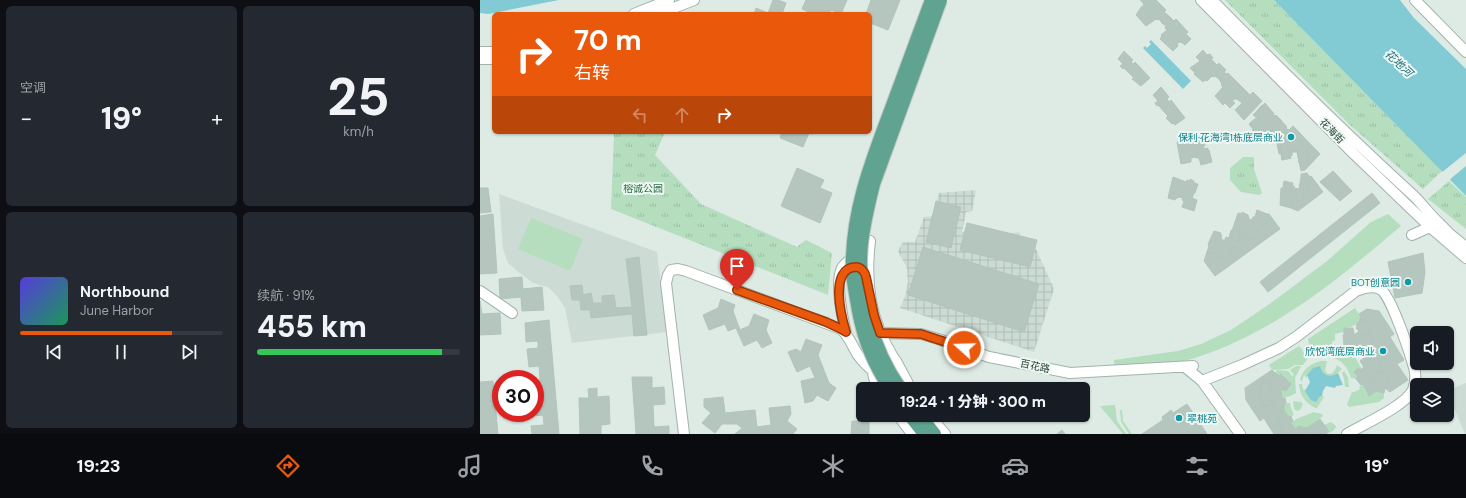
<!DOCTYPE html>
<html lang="zh">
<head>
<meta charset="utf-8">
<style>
  body { margin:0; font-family:"DM Sans","Noto Sans SC",sans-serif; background:#242831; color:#f1f3f6; height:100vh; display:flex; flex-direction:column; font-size:15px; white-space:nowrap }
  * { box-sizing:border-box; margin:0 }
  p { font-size:13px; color:#9ea1a6 }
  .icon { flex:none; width:22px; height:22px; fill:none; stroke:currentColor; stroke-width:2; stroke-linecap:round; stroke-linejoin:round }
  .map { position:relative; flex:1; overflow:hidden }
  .details { display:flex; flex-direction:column; gap:6px; padding:6px; background:#0d0f14; width:480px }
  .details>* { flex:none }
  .banner { position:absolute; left:12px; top:12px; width:380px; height:122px; border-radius:6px; box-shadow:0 1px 3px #0004; background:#ea580c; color:#fff; overflow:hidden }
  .buttons { position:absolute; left:930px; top:326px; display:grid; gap:8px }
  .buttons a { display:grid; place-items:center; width:44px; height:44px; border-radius:6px; background:#171b24; box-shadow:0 1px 3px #0004; font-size:20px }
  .speed { position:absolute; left:12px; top:370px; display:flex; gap:8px; font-size:20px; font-weight:700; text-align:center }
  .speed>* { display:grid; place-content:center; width:52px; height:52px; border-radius:50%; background:#171b24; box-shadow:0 1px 3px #0004; line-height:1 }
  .speed .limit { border:6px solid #d22; background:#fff; color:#111 }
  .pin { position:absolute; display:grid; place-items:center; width:34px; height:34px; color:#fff; margin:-41px -17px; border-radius:50% 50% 50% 0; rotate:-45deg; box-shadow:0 0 4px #0007 }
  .pin .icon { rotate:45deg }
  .me { position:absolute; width:44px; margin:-22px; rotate:290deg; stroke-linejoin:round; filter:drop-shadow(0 0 3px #0008) }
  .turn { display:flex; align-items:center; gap:14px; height:84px; padding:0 16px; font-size:18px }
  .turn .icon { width:52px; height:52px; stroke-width:2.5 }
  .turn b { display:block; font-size:28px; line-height:34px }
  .lanes { display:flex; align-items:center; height:38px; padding:0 16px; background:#0003; justify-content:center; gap:20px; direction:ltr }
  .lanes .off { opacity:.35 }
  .big { font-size:30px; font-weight:800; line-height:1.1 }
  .details .widget { flex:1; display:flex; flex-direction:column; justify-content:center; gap:6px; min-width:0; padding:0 14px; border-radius:6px; background:#242831 }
  .details .dial { align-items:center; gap:0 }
  .dial b { font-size:52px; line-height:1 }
  .song { display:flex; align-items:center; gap:12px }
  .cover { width:48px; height:48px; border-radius:6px; background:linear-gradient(135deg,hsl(250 70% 55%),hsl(150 70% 35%)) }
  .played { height:4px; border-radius:2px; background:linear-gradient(90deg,#ea580c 75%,#363941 75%) }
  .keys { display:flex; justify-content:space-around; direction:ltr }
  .heat { display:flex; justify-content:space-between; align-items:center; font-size:22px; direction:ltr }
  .charge { height:6px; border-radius:3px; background:linear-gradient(90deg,#34c759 91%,#363941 0) }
  .details .tiles { flex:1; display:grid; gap:6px; grid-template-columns:repeat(2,1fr) }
  .trip { position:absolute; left:376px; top:382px; width:234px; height:40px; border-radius:6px; background:#171b24; box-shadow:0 1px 3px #0004; font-weight:800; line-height:40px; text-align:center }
  .tab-bar { display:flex; height:64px; justify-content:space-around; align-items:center; background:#090b0e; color:#9ea1a6 }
  .tab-bar .icon { width:28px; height:28px }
  .tab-bar .current { color:#ea580c }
  .tab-bar b { font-size:18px; color:#f1f3f6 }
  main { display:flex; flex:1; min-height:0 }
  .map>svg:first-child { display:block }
</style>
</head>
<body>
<main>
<section class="details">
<div class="tiles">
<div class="widget"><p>空调</p>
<div class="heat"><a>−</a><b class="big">19°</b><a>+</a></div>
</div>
<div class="widget dial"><b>25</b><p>km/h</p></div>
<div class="widget">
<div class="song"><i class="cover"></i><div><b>Northbound</b><p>June Harbor</p></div></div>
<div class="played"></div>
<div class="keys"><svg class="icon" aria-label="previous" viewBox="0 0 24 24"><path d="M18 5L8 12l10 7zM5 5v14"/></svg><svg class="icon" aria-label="pause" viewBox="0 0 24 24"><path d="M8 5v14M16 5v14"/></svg><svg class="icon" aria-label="next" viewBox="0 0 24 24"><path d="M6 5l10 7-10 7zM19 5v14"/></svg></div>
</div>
<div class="widget"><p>续航 · 91%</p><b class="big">455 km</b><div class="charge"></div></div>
</div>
</section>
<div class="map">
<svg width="986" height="434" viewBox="0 0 986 434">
  <defs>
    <pattern id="industrial-grid" width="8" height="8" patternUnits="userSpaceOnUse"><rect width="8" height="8" fill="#ccdbd4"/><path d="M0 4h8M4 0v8" fill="none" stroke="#afbdb6"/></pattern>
    <pattern id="park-tufts" width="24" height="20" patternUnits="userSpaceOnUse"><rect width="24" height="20" fill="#b5debf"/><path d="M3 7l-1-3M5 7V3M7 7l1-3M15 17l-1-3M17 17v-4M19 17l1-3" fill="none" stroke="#9bbfa5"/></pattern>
  </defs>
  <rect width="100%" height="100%" fill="#deebe5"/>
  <!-- built -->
  <path fill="#ccdbd4" d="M19,194L177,252L187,332L92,343L85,308L77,296L68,287L53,283L37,271L28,263L23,249Z
    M986,383V434H985L967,391Z"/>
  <!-- industrial -->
  <path fill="url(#industrial-grid)" d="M496,190L492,211L486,212L482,232L498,231L513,236L539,232L542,245L556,249L574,289L554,352L420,308L425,296L428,282L427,268L418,251L423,242H435L444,217L453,216L459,193Z"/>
  <!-- green -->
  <path fill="#b5debf" d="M908,214L921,226C855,282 787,339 701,362C681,368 656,369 635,372L634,360L698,351L721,344L751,330L791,303L847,261L891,222Z
    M51,218L103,239L90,271L38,249Z
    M875,308L881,317C875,325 875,327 864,328V332L855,334V340L852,342L851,350L847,356C835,356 830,351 828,339Z
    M855,343L856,347L866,346L875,348L876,359L882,369L880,370L878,369L874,372L878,377L876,379L871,378C867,366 862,360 850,357L853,352Z
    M819,346L821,348L827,358L826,361L823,365H815L808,369L792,370L789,365Z
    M841,361H847L845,371L848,374C854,374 855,370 857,365L862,369C856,376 847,380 841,370L827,375V378L824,375L822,381L820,380C822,370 831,363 841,361Z
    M816,366H821L815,378L816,393L811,396L802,398L801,389L806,390L811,384L802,374L800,376L795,373L797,370L808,371L812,376L814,375L810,370Z
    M864,371L868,377L869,387H865L864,379L862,373Z
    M819,384H822L823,390L826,389L825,391L837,400L840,396H842L844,397L837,408H835C825,402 820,396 819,384Z
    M883,384L889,395L896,391L904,393V398L899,402L869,407L867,404L872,392H874L880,389L879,387Z
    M813,401L821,402L823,404L820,410L817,411L814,409Z
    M804,403H810L811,408L814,415L809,417L804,411Z
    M635,405L637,421L646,434H643L620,406Z
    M640,410H642L643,421L652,434H649L641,422Z
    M833,412L842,414L843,416L827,428L819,426L816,430L811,423C817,417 826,416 833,412Z
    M851,422L856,426L855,429L850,433L844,425Z"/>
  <!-- park -->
  <path fill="url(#park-tufts)" d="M745,0H794L962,171L943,189L870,125Z
    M134,132H185L175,155L221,204L317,247L326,240L352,253L348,295L131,209Z
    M763,157H774V169L782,193L779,195L761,192L750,180V168Z
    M969,181L986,197V229L948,199Z"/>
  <!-- water -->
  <path fill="#82cad4" d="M0,0H79L8,14L0,13Z
    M794,0H920L934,18L986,69V196Z
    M671,40L711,81L703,89L663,48L665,46L667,48L671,44L669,42Z
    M840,366C843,376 849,378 858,373L863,385L856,386L855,388L846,386L843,391L842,396H840L836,402L831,400L825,391L830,382L827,375L833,368Z"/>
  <!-- pier -->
  <path fill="#deebe5" d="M986,153V166L968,181L961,173Z"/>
  <!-- building -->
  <path fill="#b4c6be" stroke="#b1c5bc" d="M293,0H298L306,3L302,14H274L276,8L288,13Z
    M326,0H367L361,14L351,10L349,14H333L322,9Z
    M391,0H420L408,30L390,23V14H386Z
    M660,0H676L686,10L684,12L689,16L682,23L679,19L677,20L676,19L666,26L656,15L662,6L663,8L664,7L663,5L664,4Z
    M689,16L694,21L696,19L708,32L706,34L711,39L705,45L701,42L697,43L698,46L693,51L680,39L682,36L681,35L687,30L685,28L686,26L682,23Z
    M723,50L727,55L730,54L733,58L731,59L737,65L739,63L746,70L744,72L745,73L739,79L735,76L733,77L732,76L727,81L725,80L723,82L714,74L715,73L710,68L720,61L716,57Z
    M644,51L653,60L651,62L653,64L655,62L670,78L661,86L652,79L654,78L644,68L643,69L640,66L643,64L638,59Z
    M745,73L746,74L748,73L770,95L762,103L757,99H755L752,101L755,103L750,108L745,103L743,105L735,96L743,87L741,85L742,84L739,79Z
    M681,87L689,97L687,99L689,102L691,100L705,118L695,125L693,123L692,124L686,118L688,116L678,105L677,106L675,103L678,101L673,95Z
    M773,92L782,101L764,120L755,110Z
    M785,103L794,114L793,115L795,116L796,115L807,127L805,128L809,130L813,126L840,154L825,170L821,171L817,152H812V155L810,156L811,158L802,160L801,153L799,154L797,144L798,143V135L794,136L791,133L782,138L780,135L779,137L772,130L773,129L769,124L775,119H778L773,115Z
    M782,105L787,110L789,108L794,114L792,116L794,118L796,115L802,121L800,123L805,128L799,135L791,130L787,133L788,134L786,136L785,135L782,138L769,124L775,119L778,120L780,118L778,117L780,116L776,112Z
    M302,132H333V134L329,133L323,147L300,138Z
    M809,132L811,141L820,139L822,142H820L821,144H822V147H825L826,149H828L829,154H826L830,160L819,163L818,156H819L816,149L811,150L812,155L810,156L811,158L802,160L798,135Z
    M718,134L719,137L723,136L725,146H723L724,149L728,148V151L729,150L732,162L721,165L719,158H716V157L711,158V162L701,164L697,142L706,140V142L710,143L709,138L714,137L713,135Z
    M317,168L344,180L340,188L352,193L340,223L301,206Z
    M853,171L872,191L860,201L840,182Z
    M827,173L830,177L831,176L843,192L818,211L811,208L812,202H813V200L821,201L823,199L822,196L824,197V194H827V191H829L830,187L828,186L830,181L821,177V174Z
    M693,177L706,182L707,180L710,181V179L714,181V183L718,184L715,193H714L712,198L717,200L714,211L702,207L704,201L702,200L703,198L698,197L695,200L688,198Z
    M821,177L830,181L828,186L830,187L829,191H827V194H824V197L822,196L823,199L821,201L813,200L811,208L800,205L801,188H803L804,181L813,183L812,185L814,186V188L819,189Z
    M0,188H8L11,212L0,213Z
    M892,193L900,203L788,292L780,282Z
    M456,201L481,207L471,248L446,242Z
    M777,210L787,214L785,220L787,221L786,225H784L782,228L779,227L775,238L772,237L771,239L765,237L766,233L760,231V233L752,231L758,213L762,214V212L768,215L769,219L772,220L773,217H775Z
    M13,214L17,273L0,274V216Z
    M787,214H789L800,229L735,276L724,261L727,252L734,254L735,253L738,254V257L742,258L741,260L746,261L748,255H750L753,247L756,248L757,246H759L761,242L758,241L760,231L766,233L765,237L771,239L772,237L775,238L779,227L782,228L784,225H786L787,221L785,220Z
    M487,223L557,240L550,267L480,250Z
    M751,230L760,233L758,241L761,242L756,248L753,247L750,255H748L746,261L741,260L742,258L738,257V254L735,253L734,254L727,252L729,246L728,245L729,242L734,231L741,233L740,235H742L741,237L742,240H745L746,237L749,238Z
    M443,247L559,284L544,332L428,295Z
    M943,253L945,272L942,293L915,298L908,262Z
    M159,257L167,335L154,336L152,314L111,318L110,310H101L100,300H92L90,286L102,285L103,295L111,293L113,303H122V296L134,295L136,308L152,307L146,259Z
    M42,277L43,289L62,287L64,310L42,311L41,297L20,299L19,279Z
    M241,299L255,305L253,311L260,330L269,326L274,314L289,320L286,330L292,343L282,348L277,340L264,346L256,328L248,331L245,324L229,330L223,315L238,308Z
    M0,301L2,314L20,313L21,334L0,335Z
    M887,309L899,311L914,334L910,337L924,360L917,364L928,380L910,392L905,388L910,377H909V373L901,370V372L899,371L898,373L895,369L902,364L898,358L892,361L888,355V347H893L892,339L885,340L884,334L886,335L887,333L888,335L893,327L890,325L891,324L884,319V321L880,319L881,317L879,314Z
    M880,319L884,321V319L891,324L890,325L893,327L888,335L887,333L886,335L884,334L885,340L892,339L893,347H888V355L878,356V348H872V350L866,351V344L864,345L863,335H864V328H873L874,334H876L879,331L876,328L877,326L876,325Z
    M69,320L79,434H52L51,426L64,425L63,415L53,416V413H55V401H60L59,394L55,395V380H60L59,366L49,367L47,349L58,348V341L46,342L45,323Z
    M326,339L342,345L338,355L349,383L356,388L348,401L337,395L333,401L325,403L321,381L335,378L330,366L317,372L308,352L316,349L321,352Z
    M888,355L892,361L898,358L902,364L895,369L898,373L899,371L901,372V370L909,373V377H910L905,388L897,386L895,383L896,380L893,378L890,380L894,386L887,391L883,384L881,385L876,379L878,377L874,372L878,368L880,370L884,367L880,361Z
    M792,370L795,373L790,379L796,385L793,389H790V382L781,383L780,399H782L783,406L791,405V398H793L795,411H804L796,417L804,428L802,429L798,423L790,428L784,418L780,421L766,400L765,388Z
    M795,373L800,376L801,374L811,384L806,391L801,389L802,398H805L806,403H804V411H795L793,398H791V405L783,406L782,399H780L781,383L790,382V389H793L796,385L790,379Z
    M152,377H172V388L184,387L185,404L173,405L174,427L189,426V434H156Z
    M893,378L896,380L895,383L897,386L905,388L904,393L896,391L889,396L887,391L894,386L890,380Z
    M13,381L18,434H0V382Z
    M117,388V397L129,396L130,424L121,425V434H100L99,398H109L108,389Z
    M243,397L245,413L275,410L277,427L291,425L289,408L310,406L311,414L307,421L317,429L313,434H255L262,428L257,424H242L235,433L222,423L231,413L224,407V399Z
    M707,404L727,434H662L683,420L682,417L691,410L693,413Z
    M804,411L809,417L811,416L812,419L813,421L811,423L816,430L818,426L827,428L826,434H794L790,428L798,423L802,429L804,428L796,417Z
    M840,419L849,432L845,434H825L827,428Z
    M372,421L389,422V434H371Z
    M582,430L585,434H577Z"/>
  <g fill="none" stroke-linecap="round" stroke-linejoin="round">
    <!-- minor casing -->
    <g stroke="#a1b3ac" stroke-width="12">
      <path id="minor" d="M721,0L874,154L950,227L986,258
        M732,0C798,67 865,133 934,196C943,205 950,215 959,223C967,232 976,240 986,247
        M935,0L986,52
        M154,14L189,0
        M178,14L214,0
        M0,52H14
        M0,59H14
        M932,235L950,227
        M390,241C385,284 390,320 413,357
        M0,291L32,313
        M366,333C362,317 355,282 362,268C366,262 371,259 376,255
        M400,333L441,334L458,339L509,357L590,373L713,366
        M408,357H413L416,361L431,389
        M395,364C390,372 395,382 399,389
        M705,367L722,381L760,434
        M722,381L762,365L799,348L816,337L876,291C883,288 892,285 900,289C911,294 932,359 935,372C936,379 935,384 933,390C925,406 884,424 867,434
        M418,415L432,434
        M449,415L465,434
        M204,434L186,283L188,275L191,270L198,269L206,271L361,329C368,335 371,343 375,350C379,358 385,364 392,370"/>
    </g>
    <!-- major casing -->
    <g stroke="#c0c8c6" stroke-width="14">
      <path id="major" d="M429,415L444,434
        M440,415L455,434"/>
    </g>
    <!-- minor -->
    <use href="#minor" stroke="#fff" stroke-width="10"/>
    <!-- major -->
    <use href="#major" stroke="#60a390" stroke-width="12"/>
    <!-- major-bridge casing -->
    <g stroke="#c0c8c6" stroke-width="14" stroke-linecap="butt">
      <path id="major-bridge" d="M410,389C394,366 383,338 378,311C376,298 373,285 372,272C370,214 391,161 411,108C424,72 438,36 451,0
        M421,389C393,349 377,294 382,244C384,224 389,204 394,184L461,0"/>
    </g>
    <!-- major-bridge -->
    <use href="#major-bridge" stroke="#60a390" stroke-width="12"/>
  </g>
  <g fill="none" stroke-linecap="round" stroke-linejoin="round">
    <!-- route casing -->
    <g stroke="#983908" stroke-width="10">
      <path id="route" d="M257,290L346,322L361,329L366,332C361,316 349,268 376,267C381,267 385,272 386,277L394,315L400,333L441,334L484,348"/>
    </g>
    <!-- route -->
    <use href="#route" stroke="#ea580c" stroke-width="7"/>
  </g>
  <!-- markers -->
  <g fill="#0f9aa8" stroke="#eff7f3" stroke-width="1.5">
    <circle cx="811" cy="137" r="4"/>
    <circle cx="928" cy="282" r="4"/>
    <circle cx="903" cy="351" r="4"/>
    <circle cx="699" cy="418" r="4"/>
  </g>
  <g text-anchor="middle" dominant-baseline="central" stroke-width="4" stroke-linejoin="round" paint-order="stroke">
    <!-- street labels -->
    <g font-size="10" fill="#1f3c33" stroke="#eff7f3">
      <text transform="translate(852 131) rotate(46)">花海街</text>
      <text transform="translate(555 366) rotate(12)">百花路</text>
    </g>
    <!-- culture labels -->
    <g font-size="10" fill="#0d838f" stroke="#eff7f3" text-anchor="end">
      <text x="803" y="137">保利·花海湾1栋底层商业</text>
      <text x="920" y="282">BOT创意园</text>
      <text x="895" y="351">欣悦湾底层商业</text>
      <text x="707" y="418" text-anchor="start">翠桃苑</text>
    </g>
    <!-- park labels -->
    <g font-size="10" fill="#277543" stroke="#eff7f3">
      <text x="163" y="188">榕诚公园</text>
    </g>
    <!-- water labels -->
    <g font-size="11" font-style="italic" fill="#166d7a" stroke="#eff7f3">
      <text transform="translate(919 63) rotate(43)">花地河</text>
    </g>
  </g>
</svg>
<div class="buttons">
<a><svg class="icon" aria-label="sound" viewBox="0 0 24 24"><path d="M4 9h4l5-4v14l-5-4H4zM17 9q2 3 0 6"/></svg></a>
<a><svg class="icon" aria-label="layers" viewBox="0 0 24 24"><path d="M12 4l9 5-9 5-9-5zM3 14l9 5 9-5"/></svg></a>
</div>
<div class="speed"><div class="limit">30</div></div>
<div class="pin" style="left:257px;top:290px;background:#d93025"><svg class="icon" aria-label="arrive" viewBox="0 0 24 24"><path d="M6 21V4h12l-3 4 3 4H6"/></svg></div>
<svg class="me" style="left:484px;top:348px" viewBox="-20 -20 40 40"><circle r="17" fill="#ea580c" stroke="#fff" stroke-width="3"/><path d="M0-11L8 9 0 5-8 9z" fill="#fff"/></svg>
<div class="trip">19:24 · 1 分钟 · 300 m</div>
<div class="banner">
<div class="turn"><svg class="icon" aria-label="right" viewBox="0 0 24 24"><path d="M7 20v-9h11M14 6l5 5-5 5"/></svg><div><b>70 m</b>右转</div></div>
<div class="lanes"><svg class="icon off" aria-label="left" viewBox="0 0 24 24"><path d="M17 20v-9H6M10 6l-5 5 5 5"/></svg><svg class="icon off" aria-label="ahead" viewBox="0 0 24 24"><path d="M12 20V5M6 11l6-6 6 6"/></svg><svg class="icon" aria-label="right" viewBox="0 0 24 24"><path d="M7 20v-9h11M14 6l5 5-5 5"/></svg></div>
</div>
</div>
</main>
<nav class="tab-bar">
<b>19:23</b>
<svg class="icon current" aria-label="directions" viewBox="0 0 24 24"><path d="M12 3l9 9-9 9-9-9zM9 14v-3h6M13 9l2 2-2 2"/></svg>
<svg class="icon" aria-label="music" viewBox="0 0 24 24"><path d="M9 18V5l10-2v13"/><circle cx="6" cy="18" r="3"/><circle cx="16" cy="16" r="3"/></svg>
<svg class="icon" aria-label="phone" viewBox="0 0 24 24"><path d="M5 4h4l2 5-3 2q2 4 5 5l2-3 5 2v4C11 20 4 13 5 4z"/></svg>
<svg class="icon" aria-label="climate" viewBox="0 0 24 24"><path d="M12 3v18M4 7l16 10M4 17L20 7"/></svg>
<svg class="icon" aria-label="car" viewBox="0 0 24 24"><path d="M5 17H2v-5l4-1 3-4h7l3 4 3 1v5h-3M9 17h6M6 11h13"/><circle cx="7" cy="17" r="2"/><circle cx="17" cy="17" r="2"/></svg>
<svg class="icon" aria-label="filters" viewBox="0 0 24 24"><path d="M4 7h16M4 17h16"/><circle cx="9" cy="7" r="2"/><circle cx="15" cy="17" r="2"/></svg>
<b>19°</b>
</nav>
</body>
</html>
